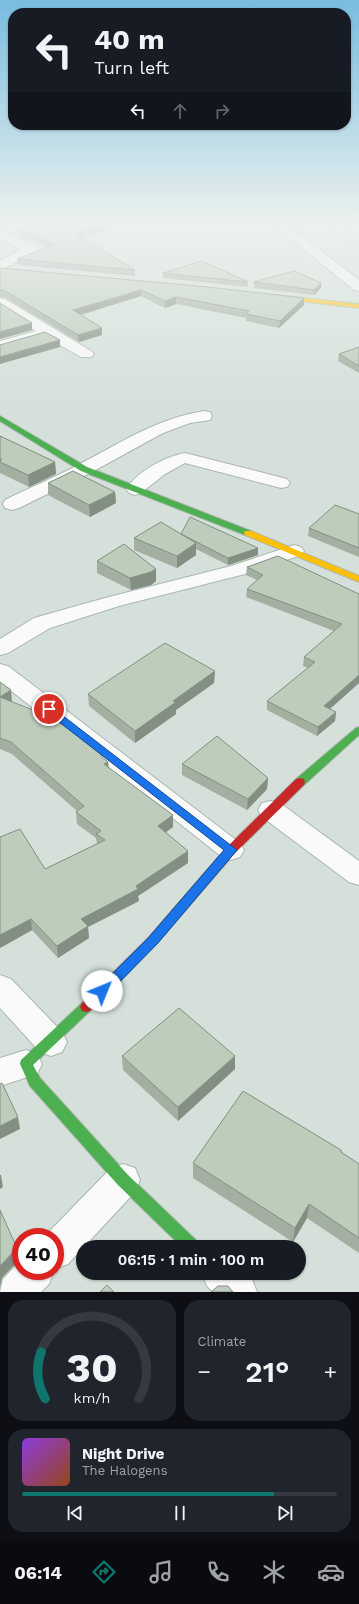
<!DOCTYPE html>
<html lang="en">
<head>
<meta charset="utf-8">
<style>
  body { margin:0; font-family:"Work Sans",sans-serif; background:#20242c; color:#f1f3f6; height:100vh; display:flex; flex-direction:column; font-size:15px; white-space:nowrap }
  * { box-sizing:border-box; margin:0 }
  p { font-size:13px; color:#9ea1a6 }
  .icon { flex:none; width:22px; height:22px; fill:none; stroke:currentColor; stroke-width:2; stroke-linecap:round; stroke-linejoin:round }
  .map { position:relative; height:1292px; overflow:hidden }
  .sheet { display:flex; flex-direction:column; gap:8px; padding:8px; background:#0d0f14; flex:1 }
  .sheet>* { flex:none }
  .hud { position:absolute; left:8px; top:8px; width:343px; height:122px; border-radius:16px; box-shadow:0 1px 3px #0004; background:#171b24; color:#f1f3f6; overflow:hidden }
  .speed { position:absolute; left:12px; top:1228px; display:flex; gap:8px; font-size:20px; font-weight:700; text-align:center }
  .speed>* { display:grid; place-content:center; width:52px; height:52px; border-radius:50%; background:#171b24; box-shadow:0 1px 3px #0004; line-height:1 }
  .speed .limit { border:6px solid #d22; background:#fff; color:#111 }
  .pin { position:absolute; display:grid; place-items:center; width:34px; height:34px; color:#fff; margin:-17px; border:2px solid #fff; border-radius:50%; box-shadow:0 1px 4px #0007 }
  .me { position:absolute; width:44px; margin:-22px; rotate:45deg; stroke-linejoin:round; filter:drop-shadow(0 0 3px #0008) }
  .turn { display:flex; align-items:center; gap:14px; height:84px; padding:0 20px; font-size:18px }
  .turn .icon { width:52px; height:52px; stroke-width:2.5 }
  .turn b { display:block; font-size:28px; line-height:34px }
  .lanes { display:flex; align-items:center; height:38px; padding:0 20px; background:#0003; justify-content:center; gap:20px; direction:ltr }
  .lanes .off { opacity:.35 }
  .big { font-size:30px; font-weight:600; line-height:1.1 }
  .sheet .card { flex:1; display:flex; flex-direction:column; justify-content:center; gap:6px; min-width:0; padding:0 14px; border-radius:16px; background:#20242c }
  .sheet .dial { align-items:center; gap:0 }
  .dial svg { height:104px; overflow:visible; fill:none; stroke:#363941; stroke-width:7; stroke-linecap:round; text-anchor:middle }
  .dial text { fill:#f1f3f6; stroke:none }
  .song { display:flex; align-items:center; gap:12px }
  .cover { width:48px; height:48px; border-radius:6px; background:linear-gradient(135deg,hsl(270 70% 55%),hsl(20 70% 35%)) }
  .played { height:4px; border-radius:2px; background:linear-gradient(90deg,#0f766e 80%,#363941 80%) }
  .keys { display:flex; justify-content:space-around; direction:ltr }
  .heat { display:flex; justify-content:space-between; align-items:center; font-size:22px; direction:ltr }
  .sheet .tiles { flex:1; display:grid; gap:8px; grid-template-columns:1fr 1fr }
  .card:last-child { grid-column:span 2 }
  .trip { position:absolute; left:76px; top:1240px; width:230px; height:40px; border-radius:20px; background:#171b24; box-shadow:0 1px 3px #0004; font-weight:600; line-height:40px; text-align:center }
  .menu { display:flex; height:64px; justify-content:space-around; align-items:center; background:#090b0e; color:#9ea1a6 }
  .menu .icon { width:28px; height:28px }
  .menu .on { color:#0f766e }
  .menu b { font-size:18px; color:#f1f3f6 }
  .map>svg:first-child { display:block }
</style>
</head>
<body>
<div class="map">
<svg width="359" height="1292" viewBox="0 0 359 1292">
  <rect width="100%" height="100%" fill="#d4e0d9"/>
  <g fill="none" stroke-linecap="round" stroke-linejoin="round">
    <!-- street casing -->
    <g stroke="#acb6b0" stroke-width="2">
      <path id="street" d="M274,225H287L359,280V291L354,290Z
        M0,231L37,246L38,249L37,252L0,270V261L22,249L0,240Z
        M0,298L5,299L91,351L94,354L91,357H81L46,337L0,351V341L36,331L0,308Z
        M204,411L210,412L212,416L210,420L190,423L163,433L90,473L19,508L12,510L5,508L3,504L5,500C29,488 54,478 78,465C121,443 155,419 204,411Z
        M185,453L287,479L290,483L287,487L281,488L185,463L165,474L141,493L135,495L129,493L126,489C138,471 164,457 185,453Z
        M294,545L301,547L304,551L301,555L245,574L119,606L50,628L8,653L0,655V639L34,618L105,598L231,566Z
        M0,664L8,666L240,843L244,850L240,857L231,860L222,857L0,682Z
        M271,801L280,803L359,861V885L349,882L262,817L258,810L262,803Z
        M0,975L11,979L62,1032L67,1042L62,1052L51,1056L40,1052L0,1008Z
        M26,1050L37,1054L42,1064L37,1074L0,1086V1058Z
        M123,1164L135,1168L140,1180L135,1192L68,1264L55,1269V1237H44L111,1168Z
        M21,1260V1271H54L49,1284L41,1292H0L3,1279Z
        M202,1273H246L252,1279L257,1292H213L207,1286Z"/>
    </g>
    <!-- fast casing -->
    <g stroke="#acb6b0" stroke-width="2">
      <path id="fast" d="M0,416L87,467L251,531L252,533L251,535H245L81,471L0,421Z
        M359,727V735L304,785H296L295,782L296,779L356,728Z
        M86,1002L90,1003L92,1007L90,1011L33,1065L40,1078L128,1175L198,1242L200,1247H182L118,1185L30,1086L20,1064L21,1060L82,1003Z"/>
    </g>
    <!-- slow casing -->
    <g stroke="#acb6b0" stroke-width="2">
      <path id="slow" d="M275,295L359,304V308L273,298L272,297Z
        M245,531H251L359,576V582L245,535L244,533Z"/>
    </g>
    <!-- jam casing -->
    <g stroke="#acb6b0" stroke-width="2">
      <path id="jam" d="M300,778L304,779L305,782L304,785L235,853L157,943L90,1011L86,1012L82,1011L80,1007L82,1003L149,937L227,847L296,779Z"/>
    </g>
    <!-- street -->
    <use href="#street" fill="#f9faf9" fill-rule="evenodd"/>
    <!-- fast -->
    <use href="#fast" fill="#4caf50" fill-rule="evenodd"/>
    <!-- slow -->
    <use href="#slow" fill="#ffc107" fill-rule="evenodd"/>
    <!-- jam -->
    <use href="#jam" fill="#c62828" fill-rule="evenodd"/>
    <!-- rail -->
    <path stroke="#c5c7c5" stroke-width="2" stroke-dasharray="3 3" stroke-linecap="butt" d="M325,225L359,251
      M339,225L359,240"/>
  </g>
  <!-- wall -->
  <path fill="#a3afa1" d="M0,225H18L4,228L0,226Z
    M39,225H118L82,238L135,270V276L18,265L17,259L47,247L19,235V229Z
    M0,268L304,298V305L279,328L246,321V318L176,304L165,308L141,296L81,315L102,328V335L79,342L6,298L0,297Z
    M163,273L248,282V287L163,278Z
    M254,282L321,288L314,295L254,288Z
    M359,347V373L338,361L339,354Z
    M0,436L55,462L56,474L29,487L0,473Z
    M48,483L115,492L116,503L90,517L48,495Z
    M359,514V557L308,536L309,528Z
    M181,534L258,548V555L228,565L196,549V555L177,568L134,550V538Z
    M97,561L156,569V581L151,585L131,590L97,573Z
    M247,567L359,594V683L330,709L336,712L335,721L317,736L267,710V701L308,668L303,666L304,657L334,631L246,597L247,589L257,580L246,575Z
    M215,671L214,683L176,710V714L135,743L89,706L88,694Z
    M0,682L12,702L103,758L108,762L109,768L173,815V827L166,832L188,863L138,896L139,901L88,927L89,938L58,958L32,930L0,948L45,869L97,844L96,838L77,824L76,812L77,811L12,754L0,749Z
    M182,764L268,778L267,789L247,810L182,775Z
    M122,1056L235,1069L178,1121L123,1070Z
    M341,1152L359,1164V1253L307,1218L293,1242L193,1178V1163Z"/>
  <!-- shaded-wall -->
  <path fill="#848f83" d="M3,225H18L4,228Z
    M101,225H118L76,240L75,234Z
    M321,283V288L314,295V290Z
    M141,290V296L73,317V310Z
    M176,297V304L165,308V301Z
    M304,298V305L279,328L280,321Z
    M32,323V330L0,339V332Z
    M102,328V335L79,342L78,335Z
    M60,340V347L0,364V357Z
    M55,462L56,474L29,487L28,475Z
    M115,492L116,503L90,517L89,505Z
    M196,543V555L177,568V556Z
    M258,548V555L228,565V558Z
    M156,569V581L151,585L131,590L130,578Z
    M215,671L214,683L176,710V714L135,743V731L173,701Z
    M359,675V683L323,715L324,706Z
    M11,690L12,702L2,709L0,697Z
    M336,712L335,721L317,736L318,727Z
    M108,762L109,773L104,764Z
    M268,778L267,789L247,810L248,799Z
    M173,815V827L158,838V826Z
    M188,851V863L138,896L139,901L88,927L89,938L58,958L57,946L81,919L136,886Z
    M31,919L32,930L0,948V935Z
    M235,1056V1069L178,1121V1107Z
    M18,1117L20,1129L0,1139V1126Z
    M0,1175H1L3,1187L0,1189Z
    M309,1204L307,1218L293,1242L295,1228Z
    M17,1248L19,1260L2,1278L0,1287V1266Z"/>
  <!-- building -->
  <path fill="#bdccbb" stroke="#848f83" d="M39,225H101L75,234L135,270L17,259L54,245L19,229Z
    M202,261L248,282L163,273Z
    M0,268L208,287L304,298L280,321L246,314L249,311L176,297L165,301L141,290L73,310L102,328L78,335L5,291L0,290Z
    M294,271L321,283L314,290L254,282Z
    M0,303L32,323L0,332Z
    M45,332L60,340L0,357V345Z
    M359,347V366L339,354Z
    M0,436L55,462L28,475L0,462V461L2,460L0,458Z
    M73,471L115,492L89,505L48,483Z
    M335,505L359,514V548L309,528Z
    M190,517L258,548L228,558L181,534Z
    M161,522L196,543L177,556L134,538Z
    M124,544L156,569L151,572L130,578L97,561Z
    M278,556L359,594V675L324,706L336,712L318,727L267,701L315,662L304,657L342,624L247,589L263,575L247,567Z
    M165,643L215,671L173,701L176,702L135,731L88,694Z
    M0,682L11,690L0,697L53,718L103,754L101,756L108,762L104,764L173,815L158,826L188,851L136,886L138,889L81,919L88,926L57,946L31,919L0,935V837L20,829L45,869L105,840L96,834L101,831L76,812L84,806L11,742L0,738Z
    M217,736L268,778L248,799L182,764Z
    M179,1008L235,1056L178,1107L122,1056Z
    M2,1083L18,1117L0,1126V1084Z
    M243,1091L341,1150V1152L359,1164V1238L309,1204L295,1228L193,1163Z
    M0,1210L17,1248L0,1266Z
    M107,1285L114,1292H100Z
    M218,1286H228L233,1292H211Z"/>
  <!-- sky -->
  <linearGradient id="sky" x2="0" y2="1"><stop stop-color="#78bcdf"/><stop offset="0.55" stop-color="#ecf1ee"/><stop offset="1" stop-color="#ecf1ee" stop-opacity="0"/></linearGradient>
  <rect width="359" height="406" fill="url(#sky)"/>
  <!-- route -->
  <path fill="#1a73e8" stroke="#114b97" d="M49,705L237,850L158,943L107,995L102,996L98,995L96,991L98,988L149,937L224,850L45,711L44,709Z"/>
</svg>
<div class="speed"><div class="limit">40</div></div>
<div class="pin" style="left:49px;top:709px;background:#d93025"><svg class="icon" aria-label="arrive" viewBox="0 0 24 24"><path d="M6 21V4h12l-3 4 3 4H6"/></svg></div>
<svg class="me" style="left:102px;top:991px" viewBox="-20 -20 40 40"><circle r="19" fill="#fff"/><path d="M0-13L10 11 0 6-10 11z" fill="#1a73e8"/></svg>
<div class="trip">06:15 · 1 min · 100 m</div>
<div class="hud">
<div class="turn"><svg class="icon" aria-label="left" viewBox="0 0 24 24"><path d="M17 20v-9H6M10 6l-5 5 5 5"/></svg><div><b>40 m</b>Turn left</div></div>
<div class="lanes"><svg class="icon" aria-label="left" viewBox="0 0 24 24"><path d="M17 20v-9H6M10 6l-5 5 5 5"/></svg><svg class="icon off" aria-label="ahead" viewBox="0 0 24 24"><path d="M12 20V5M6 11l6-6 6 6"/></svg><svg class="icon off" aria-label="right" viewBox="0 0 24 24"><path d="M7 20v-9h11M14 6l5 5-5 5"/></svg></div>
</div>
</div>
<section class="sheet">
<div class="tiles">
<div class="card dial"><svg viewBox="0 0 100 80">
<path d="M14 69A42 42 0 1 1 86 69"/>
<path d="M14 69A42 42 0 0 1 11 33" stroke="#0f766e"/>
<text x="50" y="56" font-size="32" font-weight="700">30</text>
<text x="50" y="72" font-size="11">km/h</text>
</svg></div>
<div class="card"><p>Climate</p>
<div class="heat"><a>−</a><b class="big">21°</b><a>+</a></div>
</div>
<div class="card">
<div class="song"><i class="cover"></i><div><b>Night Drive</b><p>The Halogens</p></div></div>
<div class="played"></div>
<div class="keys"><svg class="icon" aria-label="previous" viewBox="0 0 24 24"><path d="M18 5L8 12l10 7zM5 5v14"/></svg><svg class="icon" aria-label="pause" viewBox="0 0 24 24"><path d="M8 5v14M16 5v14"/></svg><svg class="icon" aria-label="next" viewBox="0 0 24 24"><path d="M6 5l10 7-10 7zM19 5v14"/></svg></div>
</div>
</div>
</section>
<nav class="menu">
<b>06:14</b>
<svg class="icon on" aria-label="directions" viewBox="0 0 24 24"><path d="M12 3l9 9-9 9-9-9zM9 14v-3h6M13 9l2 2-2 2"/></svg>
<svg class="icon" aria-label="music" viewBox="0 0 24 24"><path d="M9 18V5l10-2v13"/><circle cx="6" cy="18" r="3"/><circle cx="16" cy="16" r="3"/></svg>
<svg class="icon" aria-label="phone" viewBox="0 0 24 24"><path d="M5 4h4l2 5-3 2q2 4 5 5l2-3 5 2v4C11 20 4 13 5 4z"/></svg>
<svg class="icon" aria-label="climate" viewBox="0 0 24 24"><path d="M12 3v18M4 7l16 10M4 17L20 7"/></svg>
<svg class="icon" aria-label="car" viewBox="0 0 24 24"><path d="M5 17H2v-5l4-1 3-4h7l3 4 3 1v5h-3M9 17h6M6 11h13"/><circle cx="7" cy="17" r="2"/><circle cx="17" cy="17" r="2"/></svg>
</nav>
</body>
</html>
